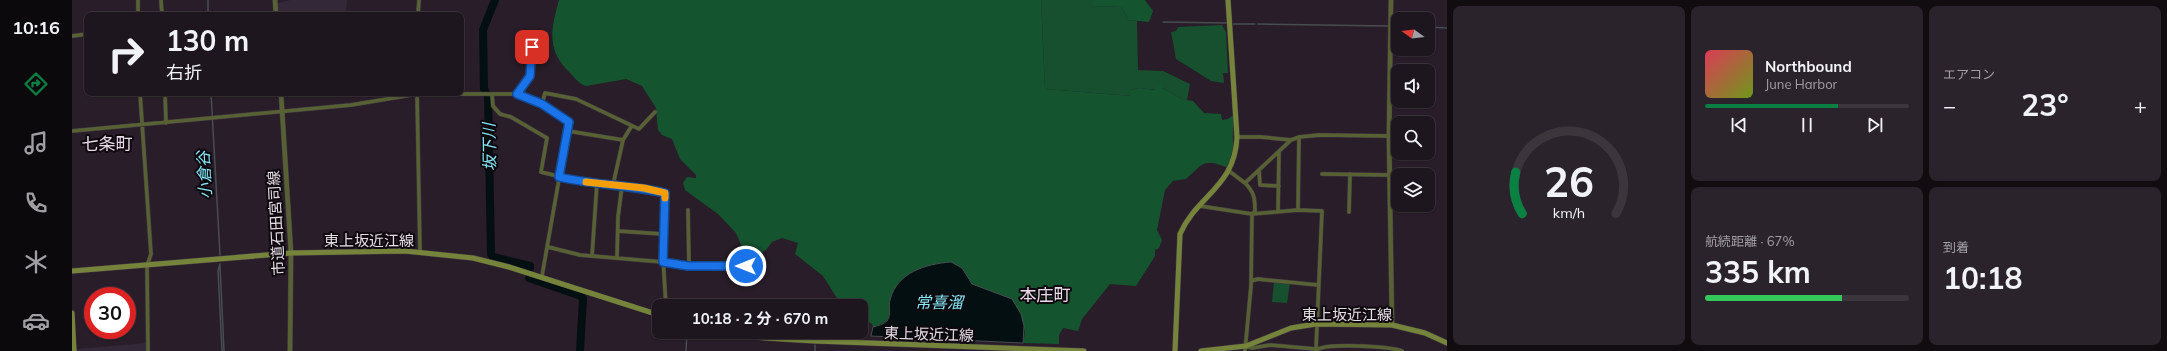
<!DOCTYPE html>
<html lang="ja">
<head>
<meta charset="utf-8">
<style>
  body { margin:0; font-family:Mulish,"Noto Sans JP",sans-serif; background:#2b232b; color:#f1f3f6; height:100vh; display:flex; flex-direction:column; font-size:15px; white-space:nowrap }
  * { box-sizing:border-box; margin:0 }
  p { font-size:13px; color:#a19fa4 }
  .icon { flex:none; width:22px; height:22px; fill:none; stroke:currentColor; stroke-width:2; stroke-linecap:round; stroke-linejoin:round }
  .map { position:relative; flex:1; overflow:hidden }
  .details { display:flex; flex-direction:column; gap:6px; padding:6px; background:#100c10; width:720px }
  .details>* { flex:none }
  .guide { position:absolute; left:12px; top:12px; width:380px; height:84px; border-radius:8px; box-shadow:0 1px 3px #0004,0 0 0 1px #3c353c; background:#1e161e; color:#f1f3f6; overflow:hidden }
  .needle { width:26px; rotate:285deg }
  .buttons { position:absolute; left:1319px; top:12px; display:grid; gap:8px }
  .buttons a { display:grid; place-items:center; width:44px; height:44px; border-radius:8px; background:#1e161e; box-shadow:0 1px 3px #0004,0 0 0 1px #3c353c; font-size:20px }
  .speed { position:absolute; left:12px; top:287px; display:flex; gap:8px; font-size:20px; font-weight:700; text-align:center }
  .speed>* { display:grid; place-content:center; width:52px; height:52px; border-radius:50%; background:#1e161e; box-shadow:0 1px 3px #0004,0 0 0 1px #3c353c; line-height:1 }
  .speed .limit { border:6px solid #d22; background:#fff; color:#111 }
  .pin { position:absolute; display:grid; place-items:center; width:34px; height:34px; color:#fff; margin:-17px; border-radius:8px; box-shadow:0 2px 6px #0006 }
  .me { position:absolute; width:44px; margin:-22px; rotate:270deg; stroke-linejoin:round; filter:drop-shadow(0 0 3px #0008) }
  .turn { display:flex; align-items:center; gap:14px; height:84px; padding:0 16px; font-size:18px }
  .turn .icon { width:52px; height:52px; stroke-width:2.5 }
  .turn b { display:block; font-size:28px; line-height:34px }
  .big { font-size:30px; font-weight:700; line-height:1.1 }
  .details .tile { flex:1; display:flex; flex-direction:column; justify-content:center; gap:6px; min-width:0; padding:0 14px; border-radius:8px; background:#2b232b }
  .details .dial { align-items:center; gap:0 }
  .dial svg { height:104px; overflow:visible; fill:none; stroke:#3c353c; stroke-width:7; stroke-linecap:round; text-anchor:middle }
  .dial text { fill:#f1f3f6; stroke:none }
  .song { display:flex; align-items:center; gap:12px }
  .cover { width:48px; height:48px; border-radius:6px; background:linear-gradient(135deg,hsl(350 70% 55%),hsl(80 70% 35%)) }
  .played { height:4px; border-radius:2px; background:linear-gradient(90deg,#0b8043 65%,#3c353c 65%) }
  .keys { display:flex; justify-content:space-around; direction:ltr }
  .heat { display:flex; justify-content:space-between; align-items:center; font-size:22px; direction:ltr }
  .charge { height:6px; border-radius:3px; background:linear-gradient(90deg,#34c759 67%,#3c353c 0) }
  .details .tiles { flex:1; display:grid; gap:6px; grid-template-columns:repeat(3,1fr) }
  .tile:first-child { grid-row:span 2 }
  .trip { position:absolute; left:580px; top:299px; width:216px; height:40px; border-radius:8px; background:#1e161e; box-shadow:0 1px 3px #0004,0 0 0 1px #3c353c; font-weight:700; line-height:40px; text-align:center }
  main { display:flex; flex:1; min-height:0 }
  .dock { display:flex; flex-direction:column; width:72px; justify-content:space-around; align-items:center; background:#0c090c; color:#a19fa4 }
  .dock .icon { width:28px; height:28px }
  .dock .selected { color:#0b8043 }
  .dock b { font-size:18px; color:#f1f3f6 }
  .map>svg:first-child { display:block }
</style>
</head>
<body>
<main>
<nav class="dock">
<b>10:16</b>
<svg class="icon selected" aria-label="directions" viewBox="0 0 24 24"><path d="M12 3l9 9-9 9-9-9zM9 14v-3h6M13 9l2 2-2 2"/></svg>
<svg class="icon" aria-label="music" viewBox="0 0 24 24"><path d="M9 18V5l10-2v13"/><circle cx="6" cy="18" r="3"/><circle cx="16" cy="16" r="3"/></svg>
<svg class="icon" aria-label="phone" viewBox="0 0 24 24"><path d="M5 4h4l2 5-3 2q2 4 5 5l2-3 5 2v4C11 20 4 13 5 4z"/></svg>
<svg class="icon" aria-label="climate" viewBox="0 0 24 24"><path d="M12 3v18M4 7l16 10M4 17L20 7"/></svg>
<svg class="icon" aria-label="car" viewBox="0 0 24 24"><path d="M5 17H2v-5l4-1 3-4h7l3 4 3 1v5h-3M9 17h6M6 11h13"/><circle cx="7" cy="17" r="2"/><circle cx="17" cy="17" r="2"/></svg>
</nav>
<div class="map">
<svg width="1375" height="351" viewBox="0 0 1375 351">
  <rect width="100%" height="100%" fill="#281d28"/>
  <!-- industrial -->
  <path fill="#322837" d="M218,0H275L274,15H206V3Z
    M74,343V351H4V349Z"/>
  <!-- green -->
  <path fill="#16502e" d="M969,0H1021V6L1050,7L1056,20L1065,21L1066,70L1091,71L1118,84L1115,100L1110,99L1090,88V83L1084,90L1067,88L1059,90L1060,96L973,89Z
    M1150,25L1154,32L1156,73H1151L1152,83L1139,81L1104,59L1099,32L1104,31L1106,27Z
    M1202,282L1218,283L1215,303L1200,302Z"/>
  <!-- forest -->
  <path fill="#145530" d="M487,0H969L973,89L1059,96V90L1067,88L1083,90L1084,83L1090,82V88L1110,99L1121,101L1132,113L1149,114L1150,120L1156,119L1161,115V149L1157,168L1142,163H1134L1128,166L1114,179L1101,181L1093,190L1085,230L1090,240L1087,248L1083,250V256L1064,286L1038,284L1010,319L1006,331L991,328L987,335V344L951,343L953,333L949,314L909,288L900,284L890,268L818,301C818,319 818,321 801,327L800,324L789,317V306H770L751,276L723,254L726,243L710,238L700,242L694,250L678,259L674,256L664,233L646,214L613,190L611,183L615,177L624,178V175L608,159L600,139L590,135L586,130L584,108L570,86L554,79L514,86C507,84 502,77 497,72C474,49 479,29 487,0Z
    M1021,0H1073L1081,11L1077,22L1056,20L1050,7L1021,6Z"/>
  <!-- water -->
  <path fill="#040f11" stroke="#474d50" d="M879,262L890,268L900,284L940,299L949,314L952,326L951,343L799,336L801,327C805,326 812,324 815,321C820,314 816,307 818,300C825,272 854,264 879,262Z"/>
  <g fill="none" stroke-linecap="round" stroke-linejoin="round">
    <!-- stream -->
    <path stroke="#474d50" stroke-width="1.5" d="M136,0V15
      M1091,22L1155,23
      M1161,24H1183
      M1186,24L1316,26
      M1323,27H1326
      M1356,27L1375,28
      M139,93L148,255
      M148,264L146,271L150,351
      M148,266L152,351
      M614,351L615,332
      M743,351V345"/>
    <!-- river -->
    <path stroke="#040f11" stroke-width="8" d="M423,0L411,30L412,89L416,96L419,254L421,257L458,266V268
      M457,278L509,296L511,299L508,351"/>
    <!-- minor casing -->
    <g stroke="#423842" stroke-width="4.5">
      <path id="minor" d="M89,0L90,15
        M66,15V0
        M346,15L347,0
        M0,36L15,34
        M68,93L79,254L75,266L76,351
        M93,93L94,123
        M345,93L348,252
        M420,94L421,106L428,114L439,117L475,138L469,172L506,181L572,188L593,193L591,258L594,306
        M445,94L458,76L460,34H474
        M470,104L473,93L504,99L567,129L583,112
        M0,131L279,105L345,94H445L470,104L497,122L470,276
        M496,131L551,140
        M1165,137H1189L1219,140
        M1187,170L1188,185L1207,186
        M1157,171L1173,183L1219,140L1227,137L1247,135L1317,136
        M1250,174L1318,175
        M1173,183C1182,192 1183,198 1183,211L1180,214L1179,286L1173,351
        M541,185L551,140L559,127
        M1128,206L1180,214L1226,210L1250,211L1244,349L1198,345L1180,348L1174,346
        M616,210L617,266
        M1226,210L1227,137
        M1206,212L1207,152
        M1277,212L1278,174
        M546,231L591,234
        M476,247L508,255L591,262L617,266H674
        M520,256L525,183
        M545,258L546,217L550,186
        M1179,281L1186,279L1246,285
        M1244,350C1255,343 1316,346 1330,351"/>
    </g>
    <!-- tertiary casing -->
    <g stroke="#423842" stroke-width="5.5">
      <path id="tertiary" d="M203,0L204,15
        M1319,0L1317,136L1320,325
        M209,93L219,253L218,351"/>
    </g>
    <!-- secondary casing -->
    <g stroke="#423842" stroke-width="6">
      <path id="secondary" d="M0,271L219,253L333,251L401,258L437,267L587,315
        M0,313L2,351
        M653,332L693,338L743,341L1012,351
        M1103,351L1108,234C1125,195 1163,187 1165,137L1156,0
        M1129,351L1174,346L1219,328L1244,324L1320,325L1353,333L1375,343"/>
    </g>
    <!-- minor -->
    <use href="#minor" stroke="#576134" stroke-width="3.5"/>
    <!-- tertiary -->
    <use href="#tertiary" stroke="#576134" stroke-width="4.5"/>
    <!-- secondary -->
    <use href="#secondary" stroke="#75843a" stroke-width="5"/>
  </g>
  <g fill="none" stroke-linecap="round" stroke-linejoin="round">
    <!-- route casing -->
    <g stroke="#114b97" stroke-width="10">
      <path id="route" d="M460,47L458,76L445,94L470,104L497,122L487,177C522,185 558,185 593,193L591,262L616,266H674"/>
    </g>
    <!-- route -->
    <use href="#route" stroke="#1a73e8" stroke-width="7"/>
    <!-- slow -->
    <path stroke="#f59e0b" stroke-width="7" d="M514,182L572,188L593,193V198"/>
  </g>
  <g text-anchor="middle" dominant-baseline="central" stroke-width="4" stroke-linejoin="round" paint-order="stroke">
    <!-- street labels -->
    <g font-size="15" fill="#e4dde4" stroke="#0e090e">
      <text transform="translate(204 223) rotate(-93)">市道石田宮司線</text>
      <text x="297" y="240">東上坂近江線</text>
      <text x="1275" y="314">東上坂近江線</text>
      <text transform="translate(857 334) rotate(2)">東上坂近江線</text>
    </g>
    <!-- water labels -->
    <g font-size="16" font-style="italic" fill="#85e9f7" stroke="#0e090e">
      <text transform="translate(417 147) rotate(-91)">坂下川</text>
      <text transform="translate(132 175) rotate(-93)">小倉谷</text>
      <text x="867" y="302">常喜溜</text>
    </g>
    <!-- quarter labels -->
    <g font-size="17" fill="#e9dae8" stroke="#0e090e">
      <text x="35" y="143">七条町</text>
      <text x="973" y="294">本庄町</text>
    </g>
  </g>
</svg>
<div class="buttons">
<a><svg class="needle" viewBox="-14 -14 28 28"><path d="M0-13l5 13h-10z" fill="#e53935"/><path d="M0 13l5-13h-10z" fill="#a19fa4"/></svg></a>
<a><svg class="icon" aria-label="sound" viewBox="0 0 24 24"><path d="M4 9h4l5-4v14l-5-4H4zM17 9q2 3 0 6"/></svg></a>
<a><svg class="icon" aria-label="search" viewBox="0 0 24 24"><circle cx="10" cy="10" r="6"/><path d="M15 15l6 6"/></svg></a>
<a><svg class="icon" aria-label="layers" viewBox="0 0 24 24"><path d="M12 4l9 5-9 5-9-5zM3 14l9 5 9-5"/></svg></a>
</div>
<div class="speed"><div class="limit">30</div></div>
<div class="pin" style="left:460px;top:47px;background:#d93025"><svg class="icon" aria-label="arrive" viewBox="0 0 24 24"><path d="M6 21V4h12l-3 4 3 4H6"/></svg></div>
<svg class="me" style="left:674px;top:266px" viewBox="-20 -20 40 40"><circle r="17" fill="#1a73e8" stroke="#fff" stroke-width="3"/><path d="M0-11L8 9 0 5-8 9z" fill="#fff"/></svg>
<div class="trip">10:18 · 2 分 · 670 m</div>
<div class="guide">
<div class="turn"><svg class="icon" aria-label="right" viewBox="0 0 24 24"><path d="M7 20v-9h11M14 6l5 5-5 5"/></svg><div><b>130 m</b>右折</div></div>
</div>
</div>
<section class="details">
<div class="tiles">
<div class="tile dial"><svg viewBox="0 0 100 80">
<path d="M14 69A42 42 0 1 1 86 69"/>
<path d="M14 69A42 42 0 0 1 9 37" stroke="#0b8043"/>
<text x="50" y="56" font-size="32" font-weight="700">26</text>
<text x="50" y="72" font-size="11">km/h</text>
</svg></div>
<div class="tile">
<div class="song"><i class="cover"></i><div><b>Northbound</b><p>June Harbor</p></div></div>
<div class="played"></div>
<div class="keys"><svg class="icon" aria-label="previous" viewBox="0 0 24 24"><path d="M18 5L8 12l10 7zM5 5v14"/></svg><svg class="icon" aria-label="pause" viewBox="0 0 24 24"><path d="M8 5v14M16 5v14"/></svg><svg class="icon" aria-label="next" viewBox="0 0 24 24"><path d="M6 5l10 7-10 7zM19 5v14"/></svg></div>
</div>
<div class="tile"><p>エアコン</p>
<div class="heat"><a>−</a><b class="big">23°</b><a>+</a></div>
</div>
<div class="tile"><p>航続距離 · 67%</p><b class="big">335 km</b><div class="charge"></div></div>
<div class="tile"><p>到着</p><b class="big">10:18</b></div>
</div>
</section>
</main>
</body>
</html>
